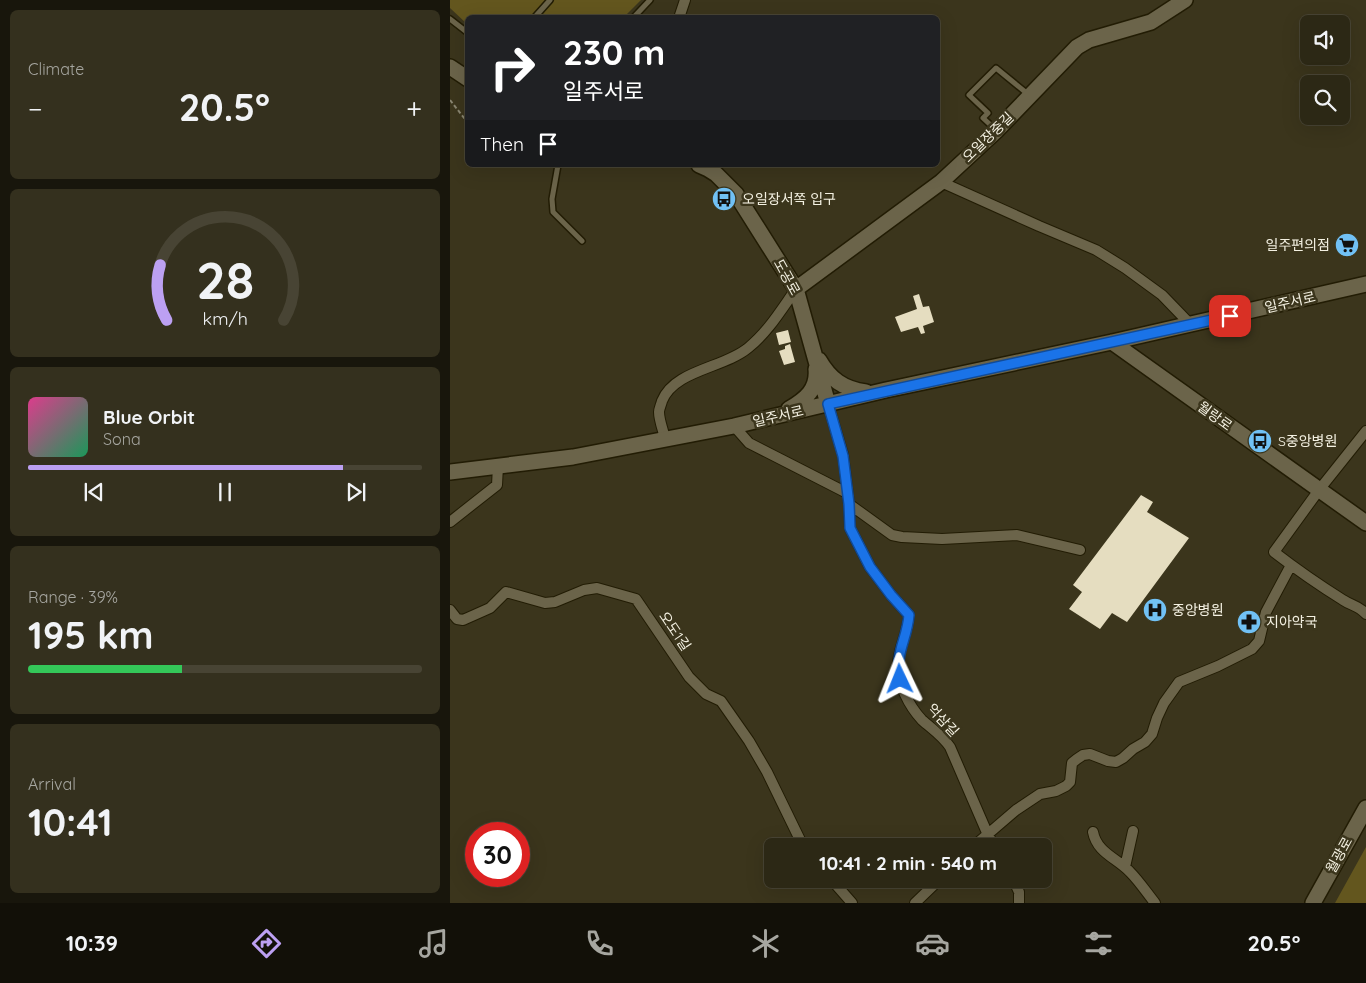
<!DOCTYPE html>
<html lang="en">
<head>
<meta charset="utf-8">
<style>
  body { margin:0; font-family:Quicksand,"Noto Sans KR",sans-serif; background:#34301e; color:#f1f3f6; height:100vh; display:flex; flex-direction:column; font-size:19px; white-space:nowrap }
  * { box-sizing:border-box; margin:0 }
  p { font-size:16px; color:#a6a6a0 }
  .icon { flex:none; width:28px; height:28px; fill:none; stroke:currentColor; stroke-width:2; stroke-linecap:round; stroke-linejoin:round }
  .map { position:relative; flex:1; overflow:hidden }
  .panel { display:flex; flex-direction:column; gap:10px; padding:10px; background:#18160c; width:450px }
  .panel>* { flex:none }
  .top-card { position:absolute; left:15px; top:15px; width:475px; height:152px; border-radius:8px; box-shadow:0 5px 20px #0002,0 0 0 1px #484434; background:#202124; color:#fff; overflow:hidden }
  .controls { position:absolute; left:850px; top:15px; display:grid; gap:10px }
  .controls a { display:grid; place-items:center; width:50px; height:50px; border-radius:8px; background:#2c2815; box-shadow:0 5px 20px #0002,0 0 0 1px #484434; font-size:25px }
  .speed { position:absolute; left:15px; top:822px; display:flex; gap:10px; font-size:25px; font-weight:700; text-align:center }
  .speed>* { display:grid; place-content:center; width:65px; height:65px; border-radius:50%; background:#2c2815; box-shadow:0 5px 20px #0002,0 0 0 1px #484434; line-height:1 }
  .speed .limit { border:8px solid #d22; background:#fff; color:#111 }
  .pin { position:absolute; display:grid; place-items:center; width:42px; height:42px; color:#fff; margin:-21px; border-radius:10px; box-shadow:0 2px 8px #0006 }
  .me { position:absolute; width:55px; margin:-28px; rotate:358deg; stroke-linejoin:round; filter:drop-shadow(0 0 4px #0008) }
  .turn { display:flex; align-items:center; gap:18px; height:105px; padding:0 15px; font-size:22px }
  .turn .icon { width:65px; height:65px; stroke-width:2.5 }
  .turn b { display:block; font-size:35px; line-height:42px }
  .then { display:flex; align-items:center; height:48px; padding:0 15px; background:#0003; gap:10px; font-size:19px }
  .big { font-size:38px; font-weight:700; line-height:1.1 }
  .panel .card { flex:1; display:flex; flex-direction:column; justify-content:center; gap:8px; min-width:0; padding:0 18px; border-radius:8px; background:#34301e }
  .panel .dial { align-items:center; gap:0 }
  .dial svg { height:130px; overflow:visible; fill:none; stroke:#484434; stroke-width:7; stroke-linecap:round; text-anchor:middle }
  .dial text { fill:#f1f3f6; stroke:none }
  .song { display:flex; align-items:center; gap:15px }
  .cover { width:60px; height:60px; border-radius:8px; background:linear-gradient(135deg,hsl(330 70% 55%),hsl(150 70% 35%)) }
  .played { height:5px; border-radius:2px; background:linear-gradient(90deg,#bca0f2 80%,#484434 80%) }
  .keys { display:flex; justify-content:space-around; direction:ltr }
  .heat { display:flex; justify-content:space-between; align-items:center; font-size:28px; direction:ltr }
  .charge { height:8px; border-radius:4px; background:linear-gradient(90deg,#34c759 39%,#484434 0) }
  .trip { position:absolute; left:314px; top:838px; width:288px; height:50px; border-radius:8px; background:#2c2815; box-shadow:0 5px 20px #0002,0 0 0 1px #484434; font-weight:700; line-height:50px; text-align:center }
  .dock { display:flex; height:80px; justify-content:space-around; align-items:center; background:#121008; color:#a6a6a0 }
  .dock .icon { width:35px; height:35px }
  .dock .on { color:#bca0f2 }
  .dock b { font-size:22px; color:#f1f3f6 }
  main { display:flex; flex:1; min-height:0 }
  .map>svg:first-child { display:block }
</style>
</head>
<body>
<main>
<section class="panel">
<div class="card"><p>Climate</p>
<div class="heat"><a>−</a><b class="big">20.5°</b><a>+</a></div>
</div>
<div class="card dial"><svg viewBox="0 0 100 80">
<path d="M14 69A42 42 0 1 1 86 69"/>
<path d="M14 69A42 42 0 0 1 10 35" stroke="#bca0f2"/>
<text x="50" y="56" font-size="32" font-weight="700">28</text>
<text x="50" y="72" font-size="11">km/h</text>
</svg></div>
<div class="card">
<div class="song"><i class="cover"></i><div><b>Blue Orbit</b><p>Sona</p></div></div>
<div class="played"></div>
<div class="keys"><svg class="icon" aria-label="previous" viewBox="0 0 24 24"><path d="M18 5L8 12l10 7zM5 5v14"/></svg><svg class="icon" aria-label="pause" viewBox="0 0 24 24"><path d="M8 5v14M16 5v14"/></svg><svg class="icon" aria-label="next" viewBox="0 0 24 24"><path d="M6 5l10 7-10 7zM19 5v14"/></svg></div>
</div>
<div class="card"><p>Range · 39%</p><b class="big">195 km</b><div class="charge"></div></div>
<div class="card"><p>Arrival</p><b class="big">10:41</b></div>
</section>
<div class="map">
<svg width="916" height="903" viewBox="0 0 916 903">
  <rect width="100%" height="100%" fill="#3b351c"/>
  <!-- green -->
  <path fill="#63561e" d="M0,0H191L173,18H18L17,24L0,8Z
    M916,847V903H885Z"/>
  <!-- building -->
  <path fill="#e5ddc0" d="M469,294L473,307L479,306L484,322L473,326L475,333L471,334L468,327L451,332L445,317L467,309L463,296Z
    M338,330L341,342L329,345L326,333Z
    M340,344L345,362L334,365L329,351L335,349V346Z
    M691,495L703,502L697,512L739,538L677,622L662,613L650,629L619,609L632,592L623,585Z"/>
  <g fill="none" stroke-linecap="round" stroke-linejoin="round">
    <!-- lane casing -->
    <g stroke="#221c04" stroke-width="8">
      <path id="lane" d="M84,18L100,0
        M183,18L200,0
        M0,19L18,33
        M546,130L533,118L538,113L519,95L546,68L579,95
        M108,165L102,199L103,212L132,241"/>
    </g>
    <!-- street casing -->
    <g stroke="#221c04" stroke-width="12">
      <path id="street" d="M229,18L235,0
        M491,182L589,226L646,250L675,268L712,295L741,325
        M378,404L393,455L399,504L400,528L420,567L441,595L459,615C458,632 449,647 448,664C447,683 459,706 472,720C482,729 492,735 500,747L538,835L544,846
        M284,426L299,443L397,493
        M916,431L869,490L824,552C846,569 869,585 893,600C902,606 908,605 916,614
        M215,438C213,430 209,420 209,412C209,409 211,405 212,401C224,370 274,368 298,348C318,332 331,310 346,289
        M399,504L442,535L452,537L492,539L567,535L630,550
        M0,522L47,485L48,466
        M0,610L7,619L13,620L40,608L56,592L95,603L105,602L134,590L147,588L186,599L239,677L256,694L271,701L299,741L317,772L353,846
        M643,832C647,853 667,858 680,872C689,881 697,893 705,903
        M524,846L566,810L590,794L606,791L616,786L620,782L622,763L627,759L633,755L640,754L658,761L666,762L673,758L683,749L695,742L702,734L707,718L714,703L729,682L768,666L802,649L809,641L816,612L841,565
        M675,867L683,831
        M381,879L402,903
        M563,879L569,892V903
        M465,903L490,879"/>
    </g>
    <!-- secondary casing -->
    <g stroke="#221c04" stroke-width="18">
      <path id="secondary" d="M0,67L18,79
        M249,165L258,169L266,174L286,194L346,289L378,404
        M346,289L491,182L546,131L627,47L639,40L701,22L735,0
        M662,342L916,523
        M369,360C380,379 393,389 416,392
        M339,409C356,399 368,389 366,369
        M0,472L123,457L284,426L436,390L662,342L916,284
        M863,903L916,808"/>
    </g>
    <!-- path -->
    <path stroke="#898570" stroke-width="2" stroke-dasharray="4 2.5" stroke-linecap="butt" d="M0,100L18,123"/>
    <!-- lane -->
    <use href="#lane" stroke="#6b644a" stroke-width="5"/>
    <!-- street -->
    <use href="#street" stroke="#6b644a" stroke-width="10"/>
    <!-- secondary -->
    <use href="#secondary" stroke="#6b644a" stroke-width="15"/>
  </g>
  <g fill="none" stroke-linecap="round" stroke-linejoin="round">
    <!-- route casing -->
    <g stroke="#114b97" stroke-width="12">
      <path id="route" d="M450,679C445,651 457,640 459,615L441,595L420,567L400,528L399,504L393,456L378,404L780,316"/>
    </g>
    <!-- route -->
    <use href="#route" stroke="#1a73e8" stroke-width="9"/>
  </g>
  <!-- icons -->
  <defs>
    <g id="bus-disc" transform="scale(1.25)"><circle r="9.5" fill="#71c1f5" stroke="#3b351c"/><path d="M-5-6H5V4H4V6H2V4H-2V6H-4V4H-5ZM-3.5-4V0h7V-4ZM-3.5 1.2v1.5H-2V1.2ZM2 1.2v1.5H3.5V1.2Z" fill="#111"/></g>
    <g id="supermarket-disc" transform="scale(1.25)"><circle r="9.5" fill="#71c1f5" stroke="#3b351c"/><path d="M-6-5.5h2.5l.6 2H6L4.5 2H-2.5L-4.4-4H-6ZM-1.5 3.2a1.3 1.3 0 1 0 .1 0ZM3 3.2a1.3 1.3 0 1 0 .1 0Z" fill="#111"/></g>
    <g id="hospital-disc" transform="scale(1.25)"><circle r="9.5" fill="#71c1f5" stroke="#3b351c"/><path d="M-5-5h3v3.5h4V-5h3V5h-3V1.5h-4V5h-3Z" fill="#111"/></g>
    <g id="pharmacy-disc" transform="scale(1.25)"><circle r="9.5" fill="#71c1f5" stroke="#3b351c"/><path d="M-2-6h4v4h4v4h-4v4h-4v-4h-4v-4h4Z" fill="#111"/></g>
  </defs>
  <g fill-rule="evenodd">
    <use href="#bus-disc" x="274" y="199"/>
    <use href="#supermarket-disc" x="897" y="245"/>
    <use href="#bus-disc" x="810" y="441"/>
    <use href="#hospital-disc" x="705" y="610"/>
    <use href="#pharmacy-disc" x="799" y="622"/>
  </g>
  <g text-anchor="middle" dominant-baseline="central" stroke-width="5" stroke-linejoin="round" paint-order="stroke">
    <!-- street labels -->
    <g font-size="14" fill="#f4f1e2" stroke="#3b351c">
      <text transform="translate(538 137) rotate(-44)">오일장중길</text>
      <text transform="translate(337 277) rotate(61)">도공로</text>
      <text transform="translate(840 302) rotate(-13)">일주서로</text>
      <text transform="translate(328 416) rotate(-13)">일주서로</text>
      <text transform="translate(765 416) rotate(36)">월랑로</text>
      <text transform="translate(225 631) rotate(56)">오도1길</text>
      <text transform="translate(493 720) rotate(47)">억삼길</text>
      <text transform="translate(889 855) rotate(-61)">월광로</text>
    </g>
    <!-- poi labels -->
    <g font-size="14" fill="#f4f1e2" stroke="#3b351c" text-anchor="start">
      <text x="292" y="199">오일장서쪽 입구</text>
      <text x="880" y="245" text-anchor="end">일주편의점</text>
      <text x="828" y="441">S중앙병원</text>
      <text x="722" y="610">중앙병원</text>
      <text x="816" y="622">지아약국</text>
    </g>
  </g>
</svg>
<div class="controls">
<a><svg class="icon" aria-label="sound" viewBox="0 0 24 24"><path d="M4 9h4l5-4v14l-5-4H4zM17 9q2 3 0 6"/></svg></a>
<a><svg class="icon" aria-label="search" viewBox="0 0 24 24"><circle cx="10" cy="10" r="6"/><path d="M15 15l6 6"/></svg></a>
</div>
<div class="speed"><div class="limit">30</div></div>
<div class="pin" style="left:780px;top:316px;background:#d93025"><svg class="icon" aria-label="arrive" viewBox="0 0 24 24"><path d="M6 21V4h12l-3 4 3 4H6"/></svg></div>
<svg class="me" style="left:450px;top:679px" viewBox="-20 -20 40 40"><path d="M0-17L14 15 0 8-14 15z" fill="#1a73e8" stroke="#fff" stroke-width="4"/></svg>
<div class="trip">10:41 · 2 min · 540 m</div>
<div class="top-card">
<div class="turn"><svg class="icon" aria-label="right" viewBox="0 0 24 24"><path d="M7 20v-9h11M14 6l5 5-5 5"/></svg><div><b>230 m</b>일주서로</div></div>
<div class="then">Then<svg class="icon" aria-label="arrive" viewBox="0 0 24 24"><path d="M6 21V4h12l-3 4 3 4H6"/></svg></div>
</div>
</div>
</main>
<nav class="dock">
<b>10:39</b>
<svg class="icon on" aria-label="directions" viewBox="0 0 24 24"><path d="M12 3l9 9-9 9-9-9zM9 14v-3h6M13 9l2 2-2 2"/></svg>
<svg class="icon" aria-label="music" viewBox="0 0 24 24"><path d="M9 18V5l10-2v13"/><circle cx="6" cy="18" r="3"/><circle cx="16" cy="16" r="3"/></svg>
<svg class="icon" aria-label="phone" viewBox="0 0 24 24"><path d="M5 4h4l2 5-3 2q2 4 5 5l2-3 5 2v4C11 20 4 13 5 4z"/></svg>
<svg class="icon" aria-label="climate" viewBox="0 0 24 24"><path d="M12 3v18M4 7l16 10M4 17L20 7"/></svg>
<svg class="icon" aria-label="car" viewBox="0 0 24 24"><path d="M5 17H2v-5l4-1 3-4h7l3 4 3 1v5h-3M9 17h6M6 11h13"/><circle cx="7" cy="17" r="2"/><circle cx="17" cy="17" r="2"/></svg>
<svg class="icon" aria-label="filters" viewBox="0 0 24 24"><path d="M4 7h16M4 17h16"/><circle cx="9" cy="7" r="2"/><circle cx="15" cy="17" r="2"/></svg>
<b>20.5°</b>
</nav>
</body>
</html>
